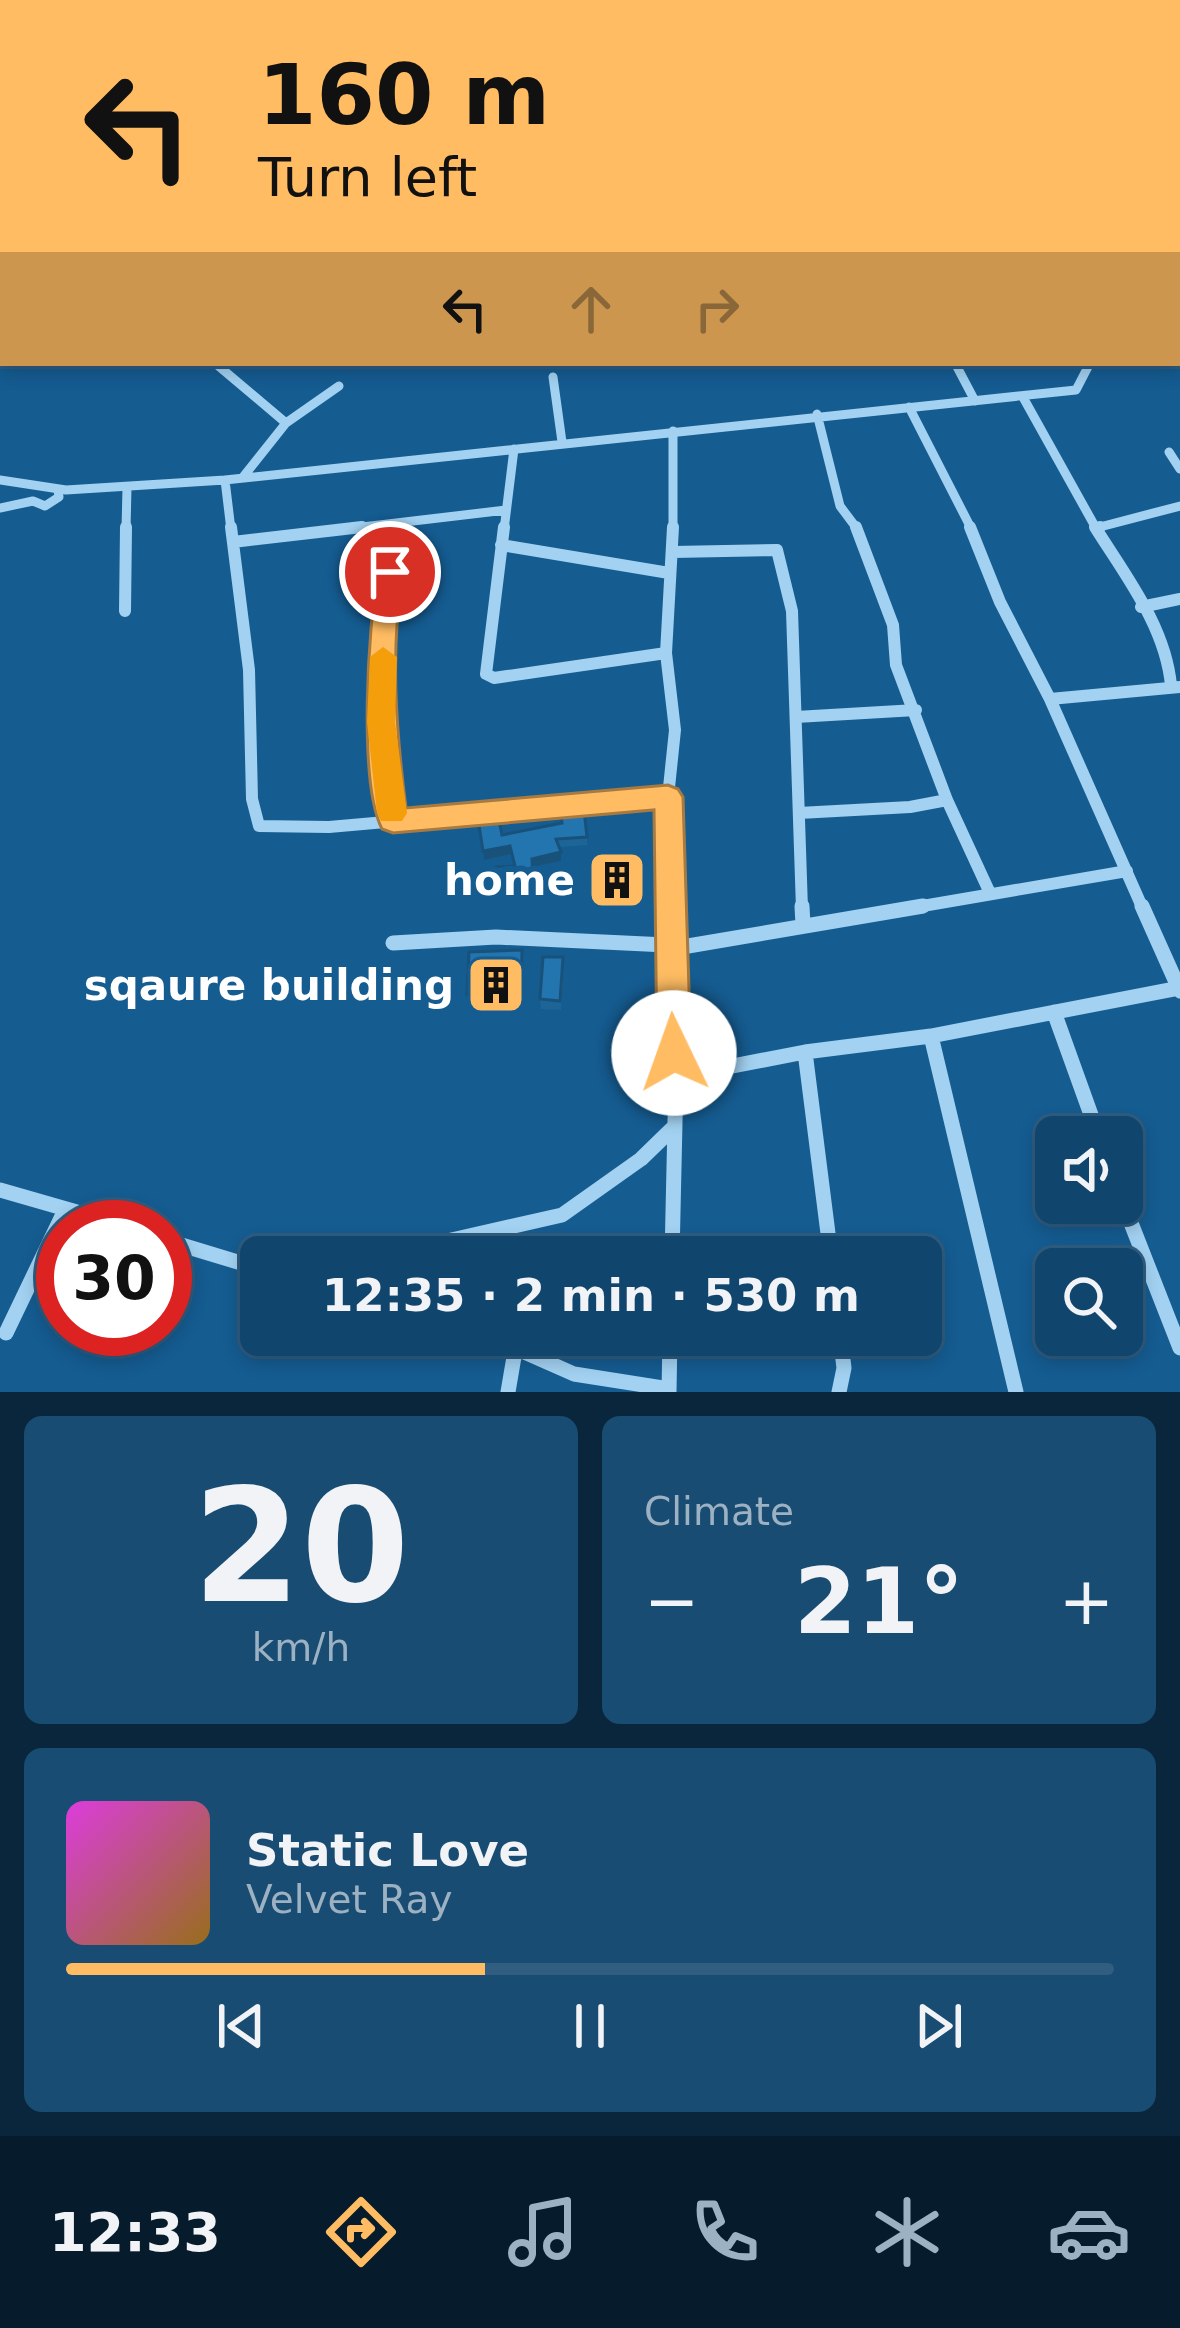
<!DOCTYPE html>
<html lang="en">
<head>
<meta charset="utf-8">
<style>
  body { margin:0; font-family:"DejaVu Sans",sans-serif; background:#194c72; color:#f1f3f6; height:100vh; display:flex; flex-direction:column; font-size:45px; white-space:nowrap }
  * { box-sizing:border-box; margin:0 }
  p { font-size:39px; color:#9cb1c2 }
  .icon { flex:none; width:66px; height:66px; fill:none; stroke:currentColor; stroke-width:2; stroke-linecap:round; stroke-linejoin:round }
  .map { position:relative; height:1392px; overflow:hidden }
  .drawer { display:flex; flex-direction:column; gap:24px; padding:24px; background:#09263c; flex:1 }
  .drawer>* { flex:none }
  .banner { position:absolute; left:0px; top:0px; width:1182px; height:366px; box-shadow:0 6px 18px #0003,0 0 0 3px #305d80; background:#ffbc62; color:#111; overflow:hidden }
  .controls { position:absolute; left:1035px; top:1116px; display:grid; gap:24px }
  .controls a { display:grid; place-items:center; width:108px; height:108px; border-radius:18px; background:#10456d; box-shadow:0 6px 18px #0003,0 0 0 3px #305d80; font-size:60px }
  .speed { position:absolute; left:36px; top:1200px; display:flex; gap:24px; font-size:60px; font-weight:700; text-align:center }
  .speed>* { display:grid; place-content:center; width:156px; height:156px; border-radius:50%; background:#10456d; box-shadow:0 6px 18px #0003,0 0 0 3px #305d80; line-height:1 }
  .speed .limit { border:18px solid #d22; background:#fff; color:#111 }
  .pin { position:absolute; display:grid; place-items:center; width:102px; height:102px; color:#fff; margin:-51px; border:6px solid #fff; border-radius:50%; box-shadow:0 3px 12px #0007 }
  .me { position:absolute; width:132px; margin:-66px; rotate:357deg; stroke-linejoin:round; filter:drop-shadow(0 0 9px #0008) }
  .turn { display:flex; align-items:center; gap:42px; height:252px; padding:0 60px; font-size:54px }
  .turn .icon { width:156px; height:156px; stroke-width:2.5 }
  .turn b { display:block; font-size:84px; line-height:102px }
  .lanes { display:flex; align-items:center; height:114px; padding:0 60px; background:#0003; justify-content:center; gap:60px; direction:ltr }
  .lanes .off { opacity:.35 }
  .big { font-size:90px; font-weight:700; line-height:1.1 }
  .drawer .card { flex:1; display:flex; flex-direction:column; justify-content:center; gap:18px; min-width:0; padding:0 42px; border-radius:18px; background:#194c72 }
  .drawer .dial { align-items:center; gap:0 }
  .dial b { font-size:156px; line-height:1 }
  .song { display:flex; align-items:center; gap:36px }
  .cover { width:144px; height:144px; border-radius:18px; background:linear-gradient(135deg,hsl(300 70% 55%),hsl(40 70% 35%)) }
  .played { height:12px; border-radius:6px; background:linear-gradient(90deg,#ffbc62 40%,#305d80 40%) }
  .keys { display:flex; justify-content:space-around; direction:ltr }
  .heat { display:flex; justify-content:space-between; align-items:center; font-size:66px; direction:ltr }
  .drawer .tiles { flex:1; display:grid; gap:24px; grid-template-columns:1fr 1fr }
  .card:last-child { grid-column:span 2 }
  .trip { position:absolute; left:240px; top:1236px; width:702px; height:120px; border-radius:18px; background:#10456d; box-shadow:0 6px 18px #0003,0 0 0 3px #305d80; font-weight:700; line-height:120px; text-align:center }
  .dock { display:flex; height:192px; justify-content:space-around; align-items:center; background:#061c2c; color:#9cb1c2 }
  .dock .icon { width:84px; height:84px }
  .dock .current { color:#ffbc62 }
  .dock b { font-size:54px; color:#f1f3f6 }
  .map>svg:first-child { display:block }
</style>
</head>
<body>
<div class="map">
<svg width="1180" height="1392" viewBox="0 0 1180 1392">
  <rect width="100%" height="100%" fill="#155c91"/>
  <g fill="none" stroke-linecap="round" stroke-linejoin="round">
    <!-- minor-far2 -->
    <path stroke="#a2d1f1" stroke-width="9" d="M215,363L286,423
      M955,363L975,401
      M553,377L562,442
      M1024,399L1097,530
      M909,407L972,530
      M817,414L840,506L858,530
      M673,431V530
      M1169,452L1180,469
      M243,477L286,423L339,386
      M0,480L66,490L225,480L1076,390L1090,363
      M225,480L231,530
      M0,508L33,501L45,506L59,497L58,490
      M1096,528L1180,506
      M126,530L127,487
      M337,530L506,510
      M395,530L396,524
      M504,530L514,449"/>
    <!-- minor-far1 -->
    <path stroke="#a2d1f1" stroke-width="12" d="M231,527L249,670L252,799L259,826L329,827L668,797
      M504,527L486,674L494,678L666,653
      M856,527L893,625L896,665L947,800L989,891
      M970,527L1000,602L1050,699L1143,909
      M1095,527C1125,575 1166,627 1171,686
      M1096,528L1100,527
      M233,542L362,527
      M501,545L669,573
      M673,552L777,550L792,611L802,909
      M1141,607L1180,599
      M125,611L126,527
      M1050,699L1180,687
      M796,717L916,710
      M799,813L910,807L947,800
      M393,821C380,715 381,633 396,527
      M671,909L668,797L675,730L666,653L673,527
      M905,909L1127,871"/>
    <!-- minor -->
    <path stroke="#a2d1f1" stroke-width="15" d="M671,906L676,1077L672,1257
      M802,906L803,925
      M1142,906L1180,991
      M393,943L496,937L688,946L923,906
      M1054,1012L1099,1137
      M931,1036L1016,1392
      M805,1052L831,1257
      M676,1077L805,1052L931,1036L1179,988
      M0,1190L129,1227
      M1122,1200L1180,1348
      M165,1240L261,1269
      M377,1257L562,1215L641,1159L675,1126
      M6,1333L65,1210
      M486,1335L574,1374L669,1389
      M508,1392L515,1351
      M669,1392L670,1335
      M839,1392L844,1368L840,1335"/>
    <!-- major -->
    <path fill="#ecf6ff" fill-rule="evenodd" d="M990,0L988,3H977L980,0Z
      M3,344V355L0,356V345Z"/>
  </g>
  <!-- wall -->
  <path fill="#1e6597" d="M478,819L502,835L587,837V845L559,847L561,861L532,867L533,889L520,890L519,883L497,884L496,867L514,866L511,854L484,860Z
    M602,856L640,870V879L633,880L634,894L611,896L602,866Z
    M522,950V1006L469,1007L467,995Z
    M564,967L561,1010L541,1009L540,999Z"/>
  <!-- shaded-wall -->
  <path fill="#18527b" d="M510,846L511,854L484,860L483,851Z
    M561,852V861L532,867V859Z"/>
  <!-- building -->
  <path fill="#2375b0" stroke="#18527b" stroke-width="3" d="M584,810L587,837L556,839L561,852L532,859L533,881L519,882V874L497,876L496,867L515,866L510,846L483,851L478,819L498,815L502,835L562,823L561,812Z
    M602,856H638L640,870H632L634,884L611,886Z
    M522,950L521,994L467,995L469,952Z
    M543,957H563L560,1001L540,999Z"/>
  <!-- route -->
  <path fill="#ffbc62" stroke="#a67a40" stroke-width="3" d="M390,563L403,572C390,651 396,729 406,808L668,785L678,789L683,797L691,1053L686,1064L674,1068L662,1064L657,1053L654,810L393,833L382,829C358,782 368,626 378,572Z"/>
  <!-- slow -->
  <path fill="#f59e0b" d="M383,647L397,657L395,722L407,813L402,821H381L377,813L367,722L370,657Z"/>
  <!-- icons -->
  <defs>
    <g id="building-square" transform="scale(3)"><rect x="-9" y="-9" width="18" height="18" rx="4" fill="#ffbc62" stroke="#155c91"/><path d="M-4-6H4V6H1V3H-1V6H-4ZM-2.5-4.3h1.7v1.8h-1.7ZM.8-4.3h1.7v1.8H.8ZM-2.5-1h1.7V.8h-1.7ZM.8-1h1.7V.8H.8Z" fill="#111"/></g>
  </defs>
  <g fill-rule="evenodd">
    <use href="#building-square" x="617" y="880"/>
    <use href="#building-square" x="496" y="985"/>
  </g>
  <g text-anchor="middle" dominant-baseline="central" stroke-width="12" stroke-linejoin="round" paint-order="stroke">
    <!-- poi labels -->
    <g font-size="42" font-weight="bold" fill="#fff" stroke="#155c91" text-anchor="end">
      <text x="575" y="880">home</text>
      <text x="454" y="985">sqaure building</text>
    </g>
  </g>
</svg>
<div class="controls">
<a><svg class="icon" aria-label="sound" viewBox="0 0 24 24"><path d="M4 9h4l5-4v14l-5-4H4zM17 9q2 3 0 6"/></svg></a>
<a><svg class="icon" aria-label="search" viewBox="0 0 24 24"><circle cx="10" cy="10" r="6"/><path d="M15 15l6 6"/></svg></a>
</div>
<div class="speed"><div class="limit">30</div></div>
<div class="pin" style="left:390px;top:572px;background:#d93025"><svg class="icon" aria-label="arrive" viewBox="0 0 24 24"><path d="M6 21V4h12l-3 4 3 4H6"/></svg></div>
<svg class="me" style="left:674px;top:1053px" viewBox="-20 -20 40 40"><circle r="19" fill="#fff"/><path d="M0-13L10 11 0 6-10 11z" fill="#ffbc62"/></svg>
<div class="trip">12:35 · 2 min · 530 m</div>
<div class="banner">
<div class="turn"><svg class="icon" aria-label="left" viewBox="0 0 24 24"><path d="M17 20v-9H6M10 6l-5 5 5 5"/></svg><div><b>160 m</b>Turn left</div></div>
<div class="lanes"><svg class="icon" aria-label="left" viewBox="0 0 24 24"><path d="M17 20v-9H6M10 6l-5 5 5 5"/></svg><svg class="icon off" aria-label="ahead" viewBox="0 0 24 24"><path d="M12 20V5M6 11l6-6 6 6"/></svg><svg class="icon off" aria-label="right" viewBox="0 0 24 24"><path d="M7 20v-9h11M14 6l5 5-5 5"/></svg></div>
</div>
</div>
<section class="drawer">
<div class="tiles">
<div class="card dial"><b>20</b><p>km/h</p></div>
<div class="card"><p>Climate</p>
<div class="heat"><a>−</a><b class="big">21°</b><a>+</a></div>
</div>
<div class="card">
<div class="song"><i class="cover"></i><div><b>Static Love</b><p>Velvet Ray</p></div></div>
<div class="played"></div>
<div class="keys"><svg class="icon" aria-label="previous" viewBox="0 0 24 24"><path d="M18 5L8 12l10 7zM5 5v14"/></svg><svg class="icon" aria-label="pause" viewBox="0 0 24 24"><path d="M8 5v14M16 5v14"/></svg><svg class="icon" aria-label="next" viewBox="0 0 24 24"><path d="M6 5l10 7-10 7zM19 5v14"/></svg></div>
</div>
</div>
</section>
<nav class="dock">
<b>12:33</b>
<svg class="icon current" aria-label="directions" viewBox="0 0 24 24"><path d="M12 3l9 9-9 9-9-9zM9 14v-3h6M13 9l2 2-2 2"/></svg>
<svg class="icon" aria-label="music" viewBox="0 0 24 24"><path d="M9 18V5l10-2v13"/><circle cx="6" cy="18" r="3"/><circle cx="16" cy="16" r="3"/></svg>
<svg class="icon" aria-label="phone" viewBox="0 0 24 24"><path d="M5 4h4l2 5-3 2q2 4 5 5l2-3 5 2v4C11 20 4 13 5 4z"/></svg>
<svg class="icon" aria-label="climate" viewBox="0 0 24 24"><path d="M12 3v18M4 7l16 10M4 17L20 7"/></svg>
<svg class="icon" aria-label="car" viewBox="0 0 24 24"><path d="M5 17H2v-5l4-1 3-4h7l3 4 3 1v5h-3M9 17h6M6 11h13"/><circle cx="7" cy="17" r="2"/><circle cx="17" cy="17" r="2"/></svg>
</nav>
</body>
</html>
